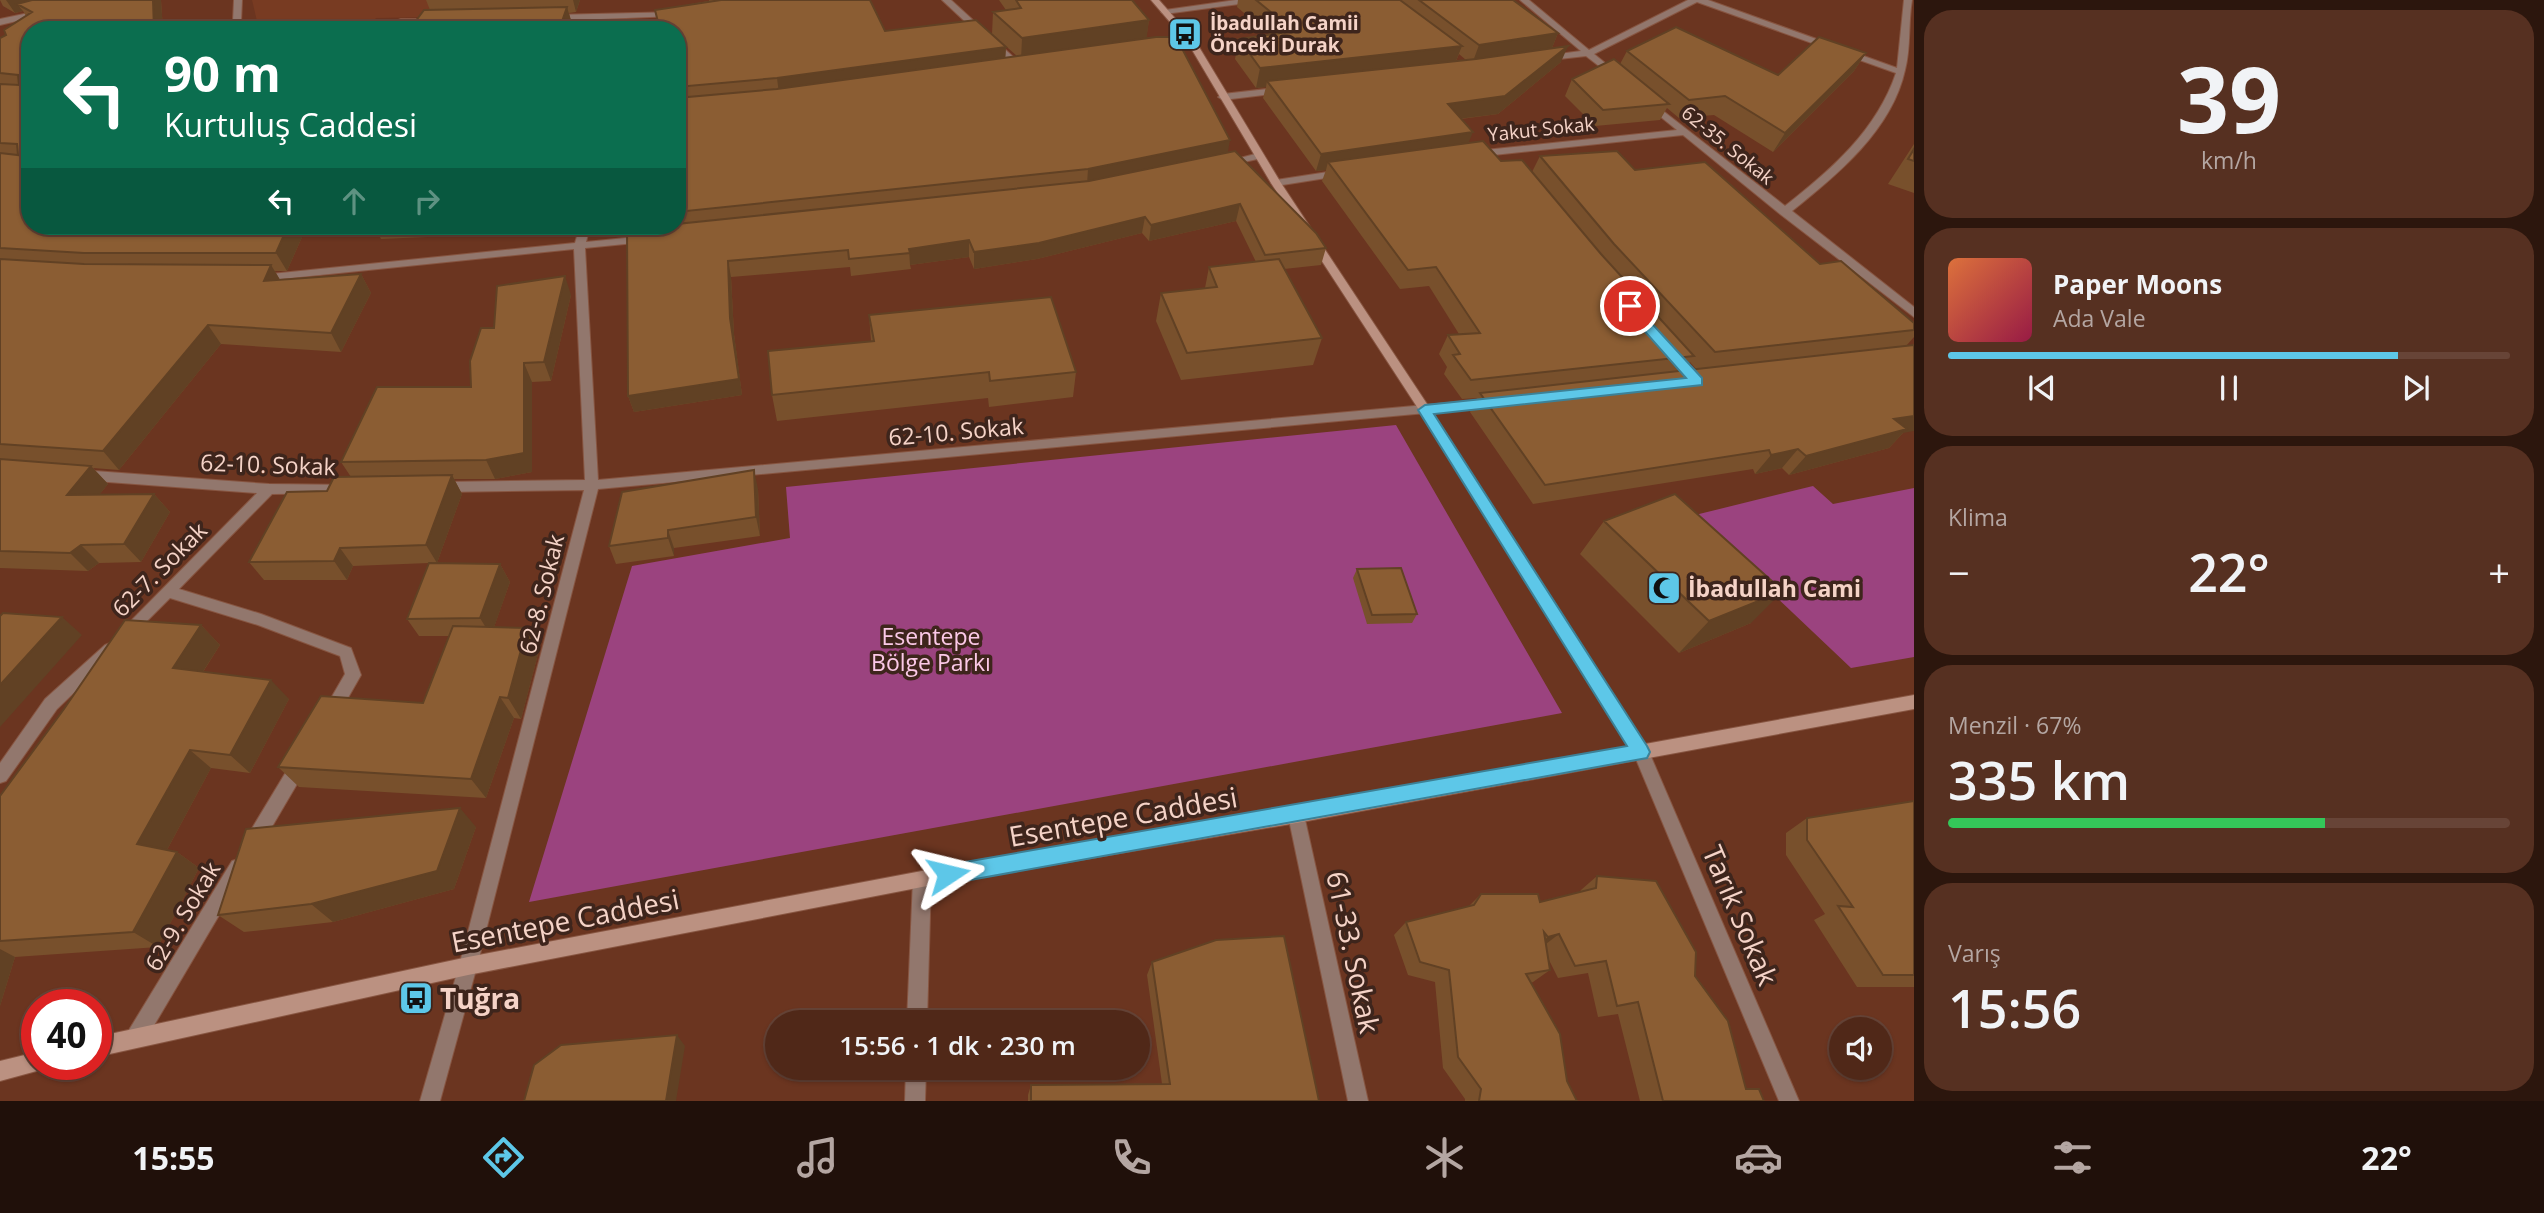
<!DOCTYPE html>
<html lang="tr">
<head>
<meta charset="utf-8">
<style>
  body { margin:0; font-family:"Open Sans",sans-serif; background:#563021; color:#f1f3f6; height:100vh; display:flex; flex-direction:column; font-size:26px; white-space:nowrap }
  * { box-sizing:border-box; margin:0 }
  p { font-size:23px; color:#b4a6a2 }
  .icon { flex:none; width:38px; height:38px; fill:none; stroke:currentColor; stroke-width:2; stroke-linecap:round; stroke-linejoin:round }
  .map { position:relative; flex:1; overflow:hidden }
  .drawer { display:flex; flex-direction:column; gap:10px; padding:10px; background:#2c160d; width:630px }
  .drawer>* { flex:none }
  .top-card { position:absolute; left:21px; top:21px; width:665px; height:214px; border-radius:28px; box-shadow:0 2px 5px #0004,0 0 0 2px #674437; background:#0b6e4f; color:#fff; overflow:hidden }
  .tools { position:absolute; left:1829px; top:1017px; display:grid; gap:14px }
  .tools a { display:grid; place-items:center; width:63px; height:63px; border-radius:50%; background:#502818; box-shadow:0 2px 5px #0004,0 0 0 2px #674437; font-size:35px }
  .speed { position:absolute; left:21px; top:989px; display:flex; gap:14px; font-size:35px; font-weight:700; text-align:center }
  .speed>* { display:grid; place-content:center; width:91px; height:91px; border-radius:50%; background:#502818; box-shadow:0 2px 5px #0004,0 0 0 2px #674437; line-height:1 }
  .speed .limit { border:10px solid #d22; background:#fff; color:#111 }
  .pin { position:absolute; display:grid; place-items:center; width:60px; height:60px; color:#fff; margin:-30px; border:4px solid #fff; border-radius:50%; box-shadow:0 2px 7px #0007 }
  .me { position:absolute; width:77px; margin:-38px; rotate:80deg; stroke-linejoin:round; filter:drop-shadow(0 0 5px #0008) }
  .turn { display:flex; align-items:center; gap:24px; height:147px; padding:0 28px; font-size:32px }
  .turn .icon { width:91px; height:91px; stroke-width:2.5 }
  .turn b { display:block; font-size:49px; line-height:60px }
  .lanes { display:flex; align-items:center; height:66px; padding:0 28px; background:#0003; justify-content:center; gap:35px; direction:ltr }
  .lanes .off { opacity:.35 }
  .big { font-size:52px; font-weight:600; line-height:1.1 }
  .drawer .tile { flex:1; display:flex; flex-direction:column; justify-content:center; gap:10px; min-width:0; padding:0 24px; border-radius:28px; background:#563021 }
  .drawer .dial { align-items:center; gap:0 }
  .dial b { font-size:91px; line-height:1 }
  .song { display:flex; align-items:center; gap:21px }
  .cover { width:84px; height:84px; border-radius:10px; background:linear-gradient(135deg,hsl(20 70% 55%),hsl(340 70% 35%)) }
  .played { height:7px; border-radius:4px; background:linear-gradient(90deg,#5dc7e8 80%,#674437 80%) }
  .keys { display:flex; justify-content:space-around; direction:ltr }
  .heat { display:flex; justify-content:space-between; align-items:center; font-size:38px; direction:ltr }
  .charge { height:10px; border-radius:5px; background:linear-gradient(90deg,#34c759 67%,#674437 0) }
  .trip { position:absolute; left:765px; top:1010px; width:385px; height:70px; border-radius:35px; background:#502818; box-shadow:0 2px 5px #0004,0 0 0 2px #674437; font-weight:600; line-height:70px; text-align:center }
  .tabs { display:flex; height:112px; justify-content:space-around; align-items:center; background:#20100a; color:#b4a6a2 }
  .tabs .icon { width:49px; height:49px }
  .tabs .on { color:#5dc7e8 }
  .tabs b { font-size:32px; color:#f1f3f6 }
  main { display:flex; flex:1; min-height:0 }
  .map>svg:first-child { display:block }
</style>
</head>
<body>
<main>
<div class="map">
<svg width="1914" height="1101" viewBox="0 0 1914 1101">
  <rect width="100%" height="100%" fill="#6b3520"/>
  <!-- built -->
  <path fill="#783b22" d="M252,0H433L432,17L376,18L366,30H248L257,21Z"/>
  <!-- green -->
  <path fill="#9b437f" d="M1396,425L1562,713L529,902L632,566L790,538L786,487Z
    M1813,486L1833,504L1914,488V657L1851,668L1691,516Z"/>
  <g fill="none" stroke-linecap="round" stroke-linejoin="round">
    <!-- street casing -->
    <g stroke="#875541" stroke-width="2">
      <path id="street" d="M234,0H242L241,22L234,30H225L233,21Z
        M942,0H951L1021,64V68H1015Z
        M1236,0H1258L1254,2L1165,14L1161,12L1165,10Z
        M1520,0H1529L1589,50L1688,0H1708L1897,68L1904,0H1912C1908,23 1911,47 1905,70C1892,130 1837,175 1792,211L1914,307V317L1780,214L1683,135L1475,157L1470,154L1475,151L1677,130L1646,105L1644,103L1649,100L1785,206C1831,170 1877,130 1896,73L1697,2L1594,54L1620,75V79L1617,80L1586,56L1541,61L1540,59L1544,56L1581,51Z
        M43,10L47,12L46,14L0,25V19Z
        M678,12V16H675L552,21L548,18L552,15Z
        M401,19H434L438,22L434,25H402L386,30H373Z
        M1284,87L1289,90L1287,92L1223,100L1218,97L1223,94Z
        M1259,153L1264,156L1262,158L1226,166L1221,163Z
        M1341,170L1345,171V175L1276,186L1271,183L1276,180Z
        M580,226H590L586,242L645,236L650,239L645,242L585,248L598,480L1492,399L1498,403L1492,407L598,489L477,966L440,1101H420L459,966L584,490L441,492L434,487L441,482L585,480L574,249L261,281L255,278L261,275L575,243Z
        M81,470L269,484L352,485L354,488L352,491L347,493L272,494L179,589L261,614L351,648L361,675L337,717L331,719L325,717L323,712L345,674L340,656L258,625L170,598L132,636L127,638L122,636L120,632L257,493L81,480L74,475Z
        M110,643L115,645L118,649L115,653L57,709L6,781L0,783V763L45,699L105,645Z
        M1641,745L1647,747L1649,752L1799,1101H1779L1633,752L1635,747Z
        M301,755L307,757L309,762L307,767L260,847L254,849L248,847L245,841L248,835L295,757Z
        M1296,807L1302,809L1304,815L1368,1101H1348L1288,815L1290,809Z
        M238,859L244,861L247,867L244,873L143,1044L136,1047L129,1044L126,1037L129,1030L232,861Z
        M922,871L928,873L931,879L927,1022H907L913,879L916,873Z
        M906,1068H926L925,1101H905Z"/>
    </g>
    <!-- secondary casing -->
    <g stroke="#875541" stroke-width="2">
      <path id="secondary" d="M1151,0H1159L1196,42L1281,183L1429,407L1645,744L1914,695V709L1296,823L922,887L468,975L96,1057V1037L468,957L922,871L1296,807L1629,747L1421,413L1271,183L1188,43Z
        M37,1052V1064H46L44,1069L0,1081V1061Z"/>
    </g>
    <!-- street -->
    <use href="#street" fill="#92776d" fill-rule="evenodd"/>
    <!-- secondary -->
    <use href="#secondary" fill="#bb9181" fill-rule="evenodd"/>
  </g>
  <!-- wall -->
  <path fill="#78502c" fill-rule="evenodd" d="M0,0H161L163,30H30V226H307L287,271H275L280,280L361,274L371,293L341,352L221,344L119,470L93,468L108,484L99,495L154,494L170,512L141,562L99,563L88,571L0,568V38L6,35L26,16L23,11L15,13L3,6Z
    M426,0H580L576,12L569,13L572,24L570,30H409L430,10Z
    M709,0H870L885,31L1006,47L1005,58L1017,56L992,34L993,12L1006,10L999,0H1132L1149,20L1146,39L1228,152L1326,248L1321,265L1284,269L1322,338L1313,365L1181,380L1156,321L1161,293L1205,288L1209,267L1256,262L1236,221L1149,241L1142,233L1037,259L974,269L969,257L910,265L911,269L851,276L850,267L731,277L734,334L742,395L634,412L628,396L630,229L629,226H677V30H659L655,10L709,1Z
    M1238,0H1513L1558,33L1552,48L1561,62L1498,114L1461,119L1469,143L1501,161L1532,172L1540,156L1635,170L1820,264L1914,323V337L1906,346L1903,433L1889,448L1789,475L1782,468L1755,474L1753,469L1533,504L1470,412L1477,398L1462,399L1444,374L1447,367L1439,354L1448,335L1459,334L1429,286L1400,289L1322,181L1326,170L1316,171L1263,98L1266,87L1256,88L1235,59L1239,39L1270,35L1237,7ZM1459,54L1466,60L1456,61ZM1690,362L1696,369L1684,370Z
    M1627,51L1778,75L1866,53L1854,71L1773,152L1714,115L1679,118L1667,108L1660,120L1595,126L1565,96L1572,79L1620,64Z
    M1914,144V193L1888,184Z
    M375,226H545L543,232L381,239Z
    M571,295L551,381L532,382V472L495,479H454L462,494L437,563L500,564L510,582L494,627L539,650L521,719L514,718L486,798L299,787L278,767L423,703L449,636H419L407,619L429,563L353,566L347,580H264L249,562L327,491L351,477L341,462L471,387L494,328Z
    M869,315L1076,372L1073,397L989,407L988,398L777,421L772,395L871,341Z
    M758,489L760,536L674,548V556L616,564L609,546Z
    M1604,521L1751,623L1679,653L1580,554Z
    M1357,569L1417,614L1412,623L1367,624L1353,578Z
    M201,625L220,645L203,672L289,699L250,773L211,768L167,850L177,852L199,868L158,947L15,957L0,1006V796Z
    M1914,801V987H1857L1814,920L1825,914L1786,855V833L1807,818Z
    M476,827L454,889L333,922L244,932L218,915Z
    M1597,876L1695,976L1746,1089L1764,1101H1640L1618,1014L1598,1017L1588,973L1558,978L1548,958L1550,970L1533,982L1531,983L1567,1081L1577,1101H1465V1099L1443,1068L1435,982L1408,975L1394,935L1406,922L1469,906L1481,894L1540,902L1580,892L1581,890Z
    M1152,962L1319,1101H1028V1095L1031,1085L1162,1084L1147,975Z"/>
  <!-- shaded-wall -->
  <path fill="#614124" d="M6,0H76L17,4L23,11L15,13Z
    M153,0H161L163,30H154Z
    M573,0H580L576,12Z
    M567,7L572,24L570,30H559Z
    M1149,20L1146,43L1021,60L1022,38Z
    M1558,33L1550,53L1472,64L1479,45Z
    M1462,46L1454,66L1267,81L1266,87L1256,88L1260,68Z
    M1568,46L1561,62L1498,114L1442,121L1448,104Z
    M1006,47L1005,63L779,94L777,78Z
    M1866,53L1854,71L1773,152L1785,133Z
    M1473,132L1466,149L1328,162L1326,170L1316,171L1321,154Z
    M1230,140L1227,157L1087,185L1088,169Z
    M1240,204L1236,221L1149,241L1151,225Z
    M1145,217L1142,233L1037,259L974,269V252Z
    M288,226H307L287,271L276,253Z
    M969,240V257L910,265L909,249Z
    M728,261L731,277L734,334L742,395L634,412L628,396L730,318Z
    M271,265L282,283L264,281Z
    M361,274L371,293L341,352L331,333Z
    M565,276L571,295L551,381L544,362Z
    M208,325L221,344L119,470L103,451Z
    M524,363L532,382V472L495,479L486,460Z
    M1914,416V431L1903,433L1889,448L1789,475L1806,456L1894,419Z
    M1798,449L1782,468L1755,474L1771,455Z
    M91,466L108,484L84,514L67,495Z
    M754,470L758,489L760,536L756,517Z
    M452,475L462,494L437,563L426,545Z
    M154,494L170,512L141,562L124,544Z
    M668,530L674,548V556L668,538Z
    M81,545L99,563L88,571L70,553Z
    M340,548L353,566L347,580L334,561Z
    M500,564L510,582L491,636L480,618Z
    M1783,591L1751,623L1679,653L1709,621Z
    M62,617L82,635L0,727V685Z
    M201,625L220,645L193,687L173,668Z
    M527,628L539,650L521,719L508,698Z
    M271,680L289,699L250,773L230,755Z
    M500,697L514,718L486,798L471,779Z
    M190,750L211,768L161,861L137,844Z
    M460,808L476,827L454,889L333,922L311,904Z
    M177,852L199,868L158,947L133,932Z
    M1559,934L1542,947L1532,950L1548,937Z
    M0,949L15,957L0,1006Z
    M677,1035L685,1046L676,1101H666Z"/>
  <!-- building -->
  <path fill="#8b5d33" stroke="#614124" stroke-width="2" d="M32,0H153L154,30H30V226H288L276,253H84L0,248V153L18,155L17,144L0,143V84L19,85L18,75L0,73V38L6,35L4,30L32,12L17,4Z
    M721,0H870L885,31L976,20L1006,47L777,78L677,87V30H660L655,10Z
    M1016,0H1132L1149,20L1022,38L993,12L1021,8Z
    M1256,0H1400L1462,46L1260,68L1239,39L1294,31Z
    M1419,0H1513L1558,33L1479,45Z
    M567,7L559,30H409L424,10Z
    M1676,27L1778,75L1819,37L1866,53L1785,133L1725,96L1689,100L1627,51Z
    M1156,37H1176L1230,140L1088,169L677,212V98L777,89Z
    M1568,46L1505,96L1448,104L1473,132L1321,154L1267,81L1476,59Z
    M1614,59L1669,104L1603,110L1572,79Z
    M1483,141L1501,161L1522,160L1601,254L1694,356L1471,380L1453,355L1460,354L1448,335L1480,333L1436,267L1408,270L1328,162Z
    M1914,149V161L1908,159Z
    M1235,151L1316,233L1326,248L1265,255L1240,204L1151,225L1145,217L1039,243L974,252L969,240L909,249L910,253L849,259L848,250L728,261L730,318L739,379L628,396L627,229L662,226H677V224L1089,181Z
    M1617,151L1635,170L1705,162L1820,264L1841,261L1914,323V330L1715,352L1614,244L1540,156Z
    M0,259L84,264L271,265L264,281L361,274L331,333L208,325L103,451L0,444Z
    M1279,259L1322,338L1187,353L1161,293L1217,287L1209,267Z
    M565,276L544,362L524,363V453L486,460L341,462L377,387H471L470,361L481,328H494L497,286Z
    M1051,297L1076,372L990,381L989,372L772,395L768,351L874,341L869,315Z
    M1914,345V416L1894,419L1907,429L1806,456L1798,449L1771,455L1769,450L1545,485L1480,393Z
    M0,459L91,466L67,495L154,494L124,544L81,545L70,553L0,551Z
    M754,470L756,517L668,530V538L609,546L622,492Z
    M452,475L426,545L340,548L334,561L249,562L287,492L327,491L334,477Z
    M1675,494L1783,591L1709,621L1604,521Z
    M429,563L500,564L480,618L407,619Z
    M1401,568L1417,614L1372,615L1357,569Z
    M3,613L62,617L0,685V616Z
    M125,620L201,625L173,668L271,680L230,755L190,750L137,844L177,852L133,932L0,941V796L64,709Z
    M453,626L527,628L508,698L500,697L471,779L278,767L321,696L423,703Z
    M1914,801V975H1883L1838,906L1853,907L1807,840V818Z
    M460,808L437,871L311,904L218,915L246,829Z
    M1597,876L1656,881L1696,952L1695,976L1728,1021L1746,1089H1759L1764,1101H1663L1638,1002L1617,1006L1606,961L1575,966L1559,934L1548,937L1544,932L1550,970L1526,974L1560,1034L1567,1081L1577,1101H1479L1481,1089L1458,1057L1449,970L1420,962L1406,922L1474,905L1481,894H1538L1540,902L1596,888Z
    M1284,936L1319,1101H1031V1085L1170,1084L1152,962L1216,940Z
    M677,1035L666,1101H524L534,1065L561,1045Z"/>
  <!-- route -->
  <path fill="#5dc7e8" stroke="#3c8197" stroke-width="2" d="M1630,302L1634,304L1702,378V385L1434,414L1647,746L1650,752L1647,758L948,884L941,881L939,874L941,868L948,865L1627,746L1418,410L1425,405L1686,378L1625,309L1623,306Z"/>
  <!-- icons -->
  <defs>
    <g id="bus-square" transform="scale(1.75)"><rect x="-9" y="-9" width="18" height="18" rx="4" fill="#5dc7e8" stroke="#3e251c"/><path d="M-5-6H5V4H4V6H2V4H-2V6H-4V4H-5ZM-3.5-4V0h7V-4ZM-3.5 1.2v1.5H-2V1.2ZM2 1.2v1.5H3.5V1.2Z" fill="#111"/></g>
    <g id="mosque-square" transform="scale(1.75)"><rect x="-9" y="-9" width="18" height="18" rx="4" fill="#5dc7e8" stroke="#3e251c"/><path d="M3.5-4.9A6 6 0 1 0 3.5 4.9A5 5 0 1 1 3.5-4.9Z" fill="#111"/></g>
  </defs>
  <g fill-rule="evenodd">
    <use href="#bus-square" x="1185" y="34"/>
    <use href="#mosque-square" x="1664" y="588"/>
    <use href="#bus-square" x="416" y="998"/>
  </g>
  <g text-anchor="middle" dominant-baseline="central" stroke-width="7" stroke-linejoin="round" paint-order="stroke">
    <!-- far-poi labels -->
    <g font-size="19" font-weight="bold" fill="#f5d3c7" stroke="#3e251c" text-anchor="start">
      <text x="1210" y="23">İbadullah Camii<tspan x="1210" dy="22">Önceki Durak</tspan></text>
    </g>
    <!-- far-street labels -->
    <g font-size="19" fill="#f5d3c7" stroke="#3e251c">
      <text transform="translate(1541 129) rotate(-6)">Yakut Sokak</text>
      <text transform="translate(1728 145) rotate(39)">62-35. Sokak</text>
    </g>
    <!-- street labels -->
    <g font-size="23" fill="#f5d3c7" stroke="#3e251c">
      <text transform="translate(956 431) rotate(-5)">62-10. Sokak</text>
      <text transform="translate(268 464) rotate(2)">62-10. Sokak</text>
      <text transform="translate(159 569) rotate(-45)">62-7. Sokak</text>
      <text transform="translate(541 594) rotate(-76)">62-8. Sokak</text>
      <text transform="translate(182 916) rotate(-59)">62-9. Sokak</text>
    </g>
    <!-- poi labels -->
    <g font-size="23" font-weight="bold" fill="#f5d3c7" stroke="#3e251c" text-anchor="start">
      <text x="1688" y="588">İbadullah Cami</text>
    </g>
    <!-- park labels -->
    <g font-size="23" fill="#fbc9e7" stroke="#3e251c">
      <text x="931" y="636">Esentepe<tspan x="931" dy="26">Bölge Parkı</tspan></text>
    </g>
    <!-- near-street labels -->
    <g font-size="28" fill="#f5d3c7" stroke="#3e251c">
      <text transform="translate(1123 816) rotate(-10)">Esentepe Caddesi</text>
      <text transform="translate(1741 915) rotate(67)">Tarık Sokak</text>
      <text transform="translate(565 920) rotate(-11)">Esentepe Caddesi</text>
      <text transform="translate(1354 952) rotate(78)">61-33. Sokak</text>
    </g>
    <!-- near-poi labels -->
    <g font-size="28" font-weight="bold" fill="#f5d3c7" stroke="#3e251c" text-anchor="start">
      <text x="440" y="998">Tuğra</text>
    </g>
  </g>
</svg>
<div class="tools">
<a><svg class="icon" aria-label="sound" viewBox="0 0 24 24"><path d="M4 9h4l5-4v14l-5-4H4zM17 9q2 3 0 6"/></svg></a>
</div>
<div class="speed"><div class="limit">40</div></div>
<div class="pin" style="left:1630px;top:306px;background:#d93025"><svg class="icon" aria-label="arrive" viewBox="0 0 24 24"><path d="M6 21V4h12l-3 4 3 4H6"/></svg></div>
<svg class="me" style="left:948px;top:874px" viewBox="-20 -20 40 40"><path d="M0-17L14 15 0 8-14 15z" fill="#5dc7e8" stroke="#fff" stroke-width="4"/></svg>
<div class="trip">15:56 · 1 dk · 230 m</div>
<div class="top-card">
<div class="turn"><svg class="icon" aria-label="left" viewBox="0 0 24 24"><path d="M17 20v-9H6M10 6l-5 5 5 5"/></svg><div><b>90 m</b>Kurtuluş Caddesi</div></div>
<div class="lanes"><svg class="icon" aria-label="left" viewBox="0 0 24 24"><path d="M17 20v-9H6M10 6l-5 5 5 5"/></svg><svg class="icon off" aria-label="ahead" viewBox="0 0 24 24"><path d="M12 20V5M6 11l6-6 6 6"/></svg><svg class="icon off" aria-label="right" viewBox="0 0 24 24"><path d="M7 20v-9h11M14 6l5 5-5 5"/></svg></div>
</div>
</div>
<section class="drawer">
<div class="tile dial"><b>39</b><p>km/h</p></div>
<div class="tile">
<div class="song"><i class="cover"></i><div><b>Paper Moons</b><p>Ada Vale</p></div></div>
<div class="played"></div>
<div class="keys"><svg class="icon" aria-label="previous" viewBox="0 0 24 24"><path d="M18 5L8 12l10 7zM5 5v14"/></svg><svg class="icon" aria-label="pause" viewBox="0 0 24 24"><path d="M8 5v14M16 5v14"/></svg><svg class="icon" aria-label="next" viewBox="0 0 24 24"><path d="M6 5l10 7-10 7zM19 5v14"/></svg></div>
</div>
<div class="tile"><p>Klima</p>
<div class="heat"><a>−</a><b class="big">22°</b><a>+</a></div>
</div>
<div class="tile"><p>Menzil · 67%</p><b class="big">335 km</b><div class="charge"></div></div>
<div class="tile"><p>Varış</p><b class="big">15:56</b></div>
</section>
</main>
<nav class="tabs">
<b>15:55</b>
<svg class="icon on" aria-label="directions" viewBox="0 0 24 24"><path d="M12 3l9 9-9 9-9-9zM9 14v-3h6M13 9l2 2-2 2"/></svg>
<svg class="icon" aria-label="music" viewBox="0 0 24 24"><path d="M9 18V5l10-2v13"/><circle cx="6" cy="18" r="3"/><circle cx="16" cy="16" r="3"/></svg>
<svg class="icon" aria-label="phone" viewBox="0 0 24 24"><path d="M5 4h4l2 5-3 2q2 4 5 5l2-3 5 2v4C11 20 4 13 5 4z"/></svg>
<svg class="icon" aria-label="climate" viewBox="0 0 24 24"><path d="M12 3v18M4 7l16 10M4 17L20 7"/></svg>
<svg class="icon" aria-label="car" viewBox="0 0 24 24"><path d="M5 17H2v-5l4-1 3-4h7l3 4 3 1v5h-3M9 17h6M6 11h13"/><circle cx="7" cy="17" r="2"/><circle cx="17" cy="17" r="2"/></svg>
<svg class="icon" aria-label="filters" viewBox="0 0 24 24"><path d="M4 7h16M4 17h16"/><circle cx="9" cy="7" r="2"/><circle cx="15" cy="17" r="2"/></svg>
<b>22°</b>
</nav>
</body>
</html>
